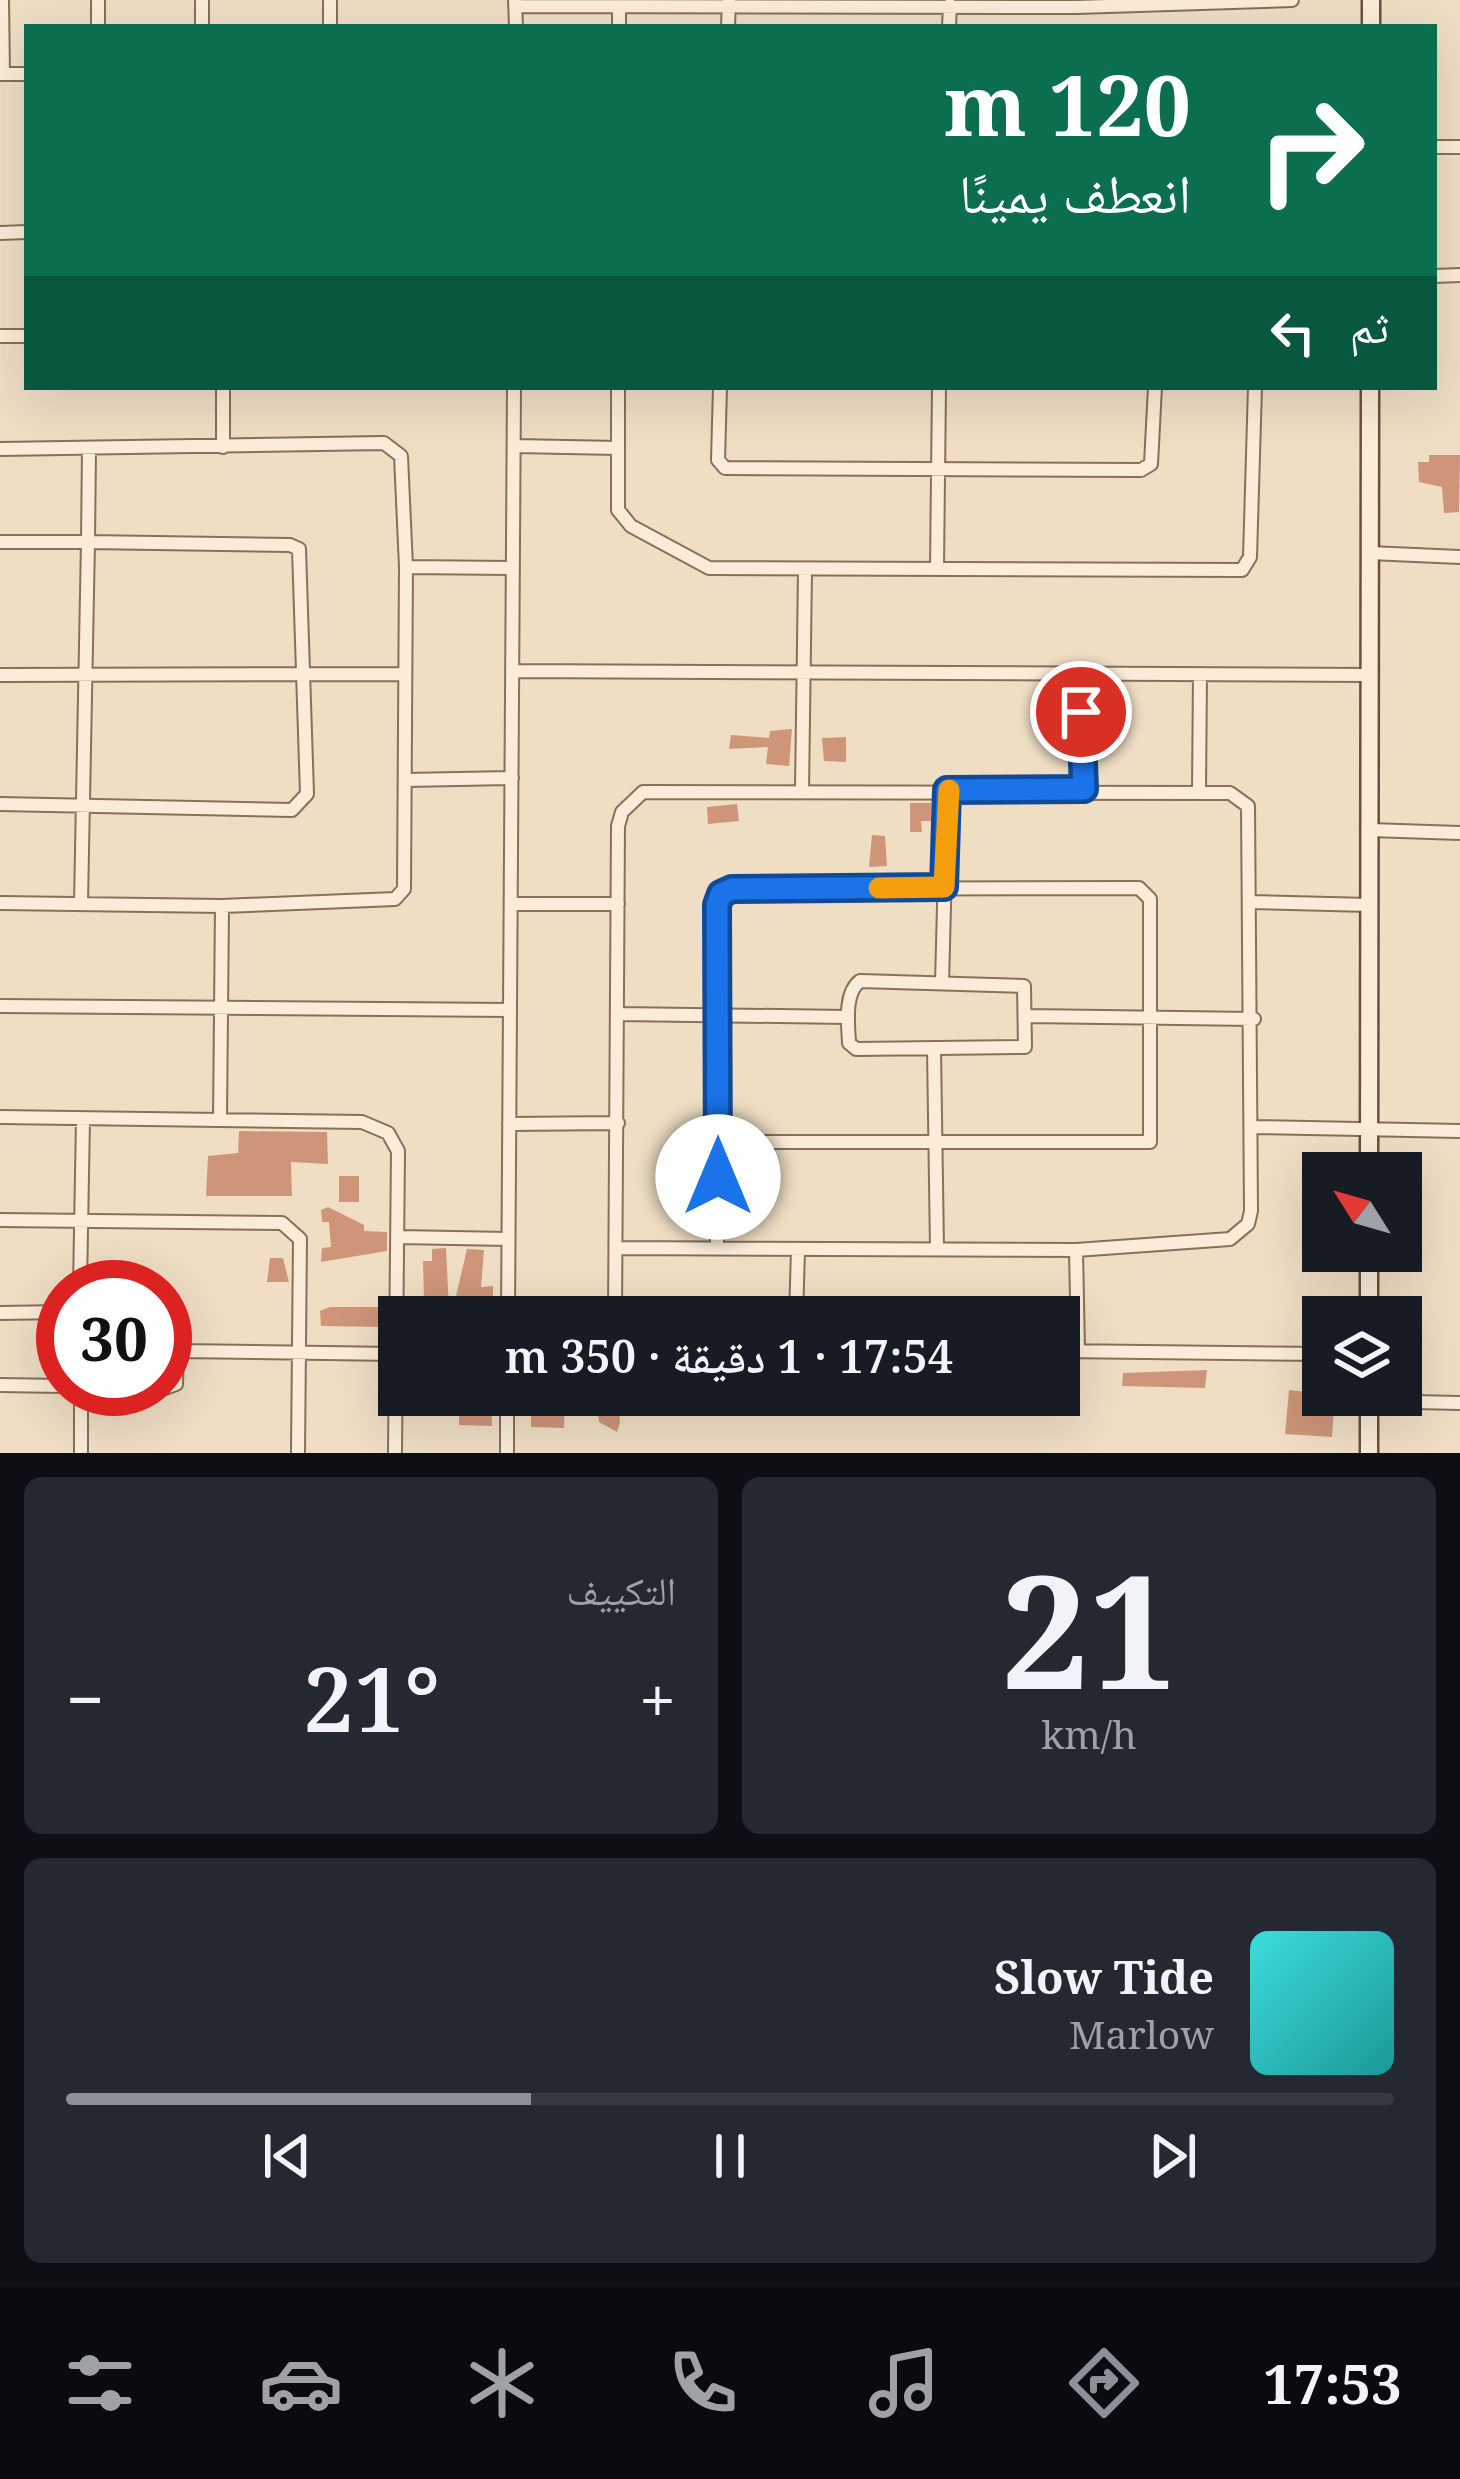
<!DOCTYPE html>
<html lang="ar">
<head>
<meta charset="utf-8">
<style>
  body { margin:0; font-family:"Noto Serif","Noto Naskh Arabic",serif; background:#242831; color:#f1f3f6; direction:rtl; height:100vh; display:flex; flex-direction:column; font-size:45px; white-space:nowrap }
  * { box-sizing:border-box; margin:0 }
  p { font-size:39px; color:#9ea1a6 }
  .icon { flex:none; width:66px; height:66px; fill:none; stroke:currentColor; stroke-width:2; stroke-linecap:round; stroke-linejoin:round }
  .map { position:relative; height:1453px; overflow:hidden; direction:ltr }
  .details { display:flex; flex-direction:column; gap:24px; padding:24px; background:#0d0f14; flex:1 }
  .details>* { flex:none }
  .guide { position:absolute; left:24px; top:24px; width:1413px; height:366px; border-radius:0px; box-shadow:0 12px 48px #0002; direction:rtl; background:#0b6e4f; color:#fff; overflow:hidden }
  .needle { width:78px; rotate:307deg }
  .controls { position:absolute; left:1302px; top:1152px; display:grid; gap:24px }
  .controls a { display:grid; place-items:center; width:120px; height:120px; border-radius:0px; background:#171b24; box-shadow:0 12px 48px #0002; font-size:60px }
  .speed { position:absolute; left:36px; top:1260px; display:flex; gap:24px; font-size:60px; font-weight:700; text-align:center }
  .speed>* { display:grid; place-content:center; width:156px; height:156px; border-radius:50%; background:#171b24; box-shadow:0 12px 48px #0002; line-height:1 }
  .speed .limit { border:18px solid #d22; background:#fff; color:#111 }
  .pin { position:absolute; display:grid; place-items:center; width:102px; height:102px; color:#fff; margin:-51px; border:6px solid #fff; border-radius:50%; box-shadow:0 3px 12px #0007 }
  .me { position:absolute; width:132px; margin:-66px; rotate:0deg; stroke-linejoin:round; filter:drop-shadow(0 0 9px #0008) }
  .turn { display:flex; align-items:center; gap:42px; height:252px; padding:0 48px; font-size:54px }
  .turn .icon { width:156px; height:156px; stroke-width:2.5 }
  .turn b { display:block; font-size:84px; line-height:102px }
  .then { display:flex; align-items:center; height:114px; padding:0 48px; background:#0003; gap:24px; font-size:45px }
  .big { font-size:90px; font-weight:600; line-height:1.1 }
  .details .card { flex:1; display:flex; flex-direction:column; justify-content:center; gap:18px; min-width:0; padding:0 42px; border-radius:18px; background:#242831 }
  .details .dial { align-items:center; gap:0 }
  .dial b { font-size:156px; line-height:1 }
  .song { display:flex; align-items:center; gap:36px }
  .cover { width:144px; height:144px; border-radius:18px; background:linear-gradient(135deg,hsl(180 70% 55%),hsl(180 70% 35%)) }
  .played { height:12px; border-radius:6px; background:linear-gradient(90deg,#8c9099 35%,#363941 35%) }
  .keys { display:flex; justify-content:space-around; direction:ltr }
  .heat { display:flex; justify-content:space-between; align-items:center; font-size:66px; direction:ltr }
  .details .tiles { flex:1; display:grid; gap:24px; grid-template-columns:1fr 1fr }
  .card:last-child { grid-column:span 2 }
  .trip { position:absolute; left:378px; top:1296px; width:702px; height:120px; border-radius:0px; background:#171b24; box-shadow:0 12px 48px #0002; font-weight:600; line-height:120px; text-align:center; direction:rtl }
  .menu { display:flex; height:192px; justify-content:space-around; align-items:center; background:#090b0e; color:#9ea1a6 }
  .menu .icon { width:84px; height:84px }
  .menu .current { color:#8c9099 }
  .menu b { font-size:54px; color:#f1f3f6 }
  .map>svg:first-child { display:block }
</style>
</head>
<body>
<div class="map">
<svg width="1460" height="1453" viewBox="0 0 1460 1453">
  <rect width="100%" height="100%" fill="#efdec4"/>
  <!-- building -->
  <path fill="#ce9579" d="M1429,455H1460L1459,512L1444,513L1442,487L1419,482L1418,462H1429Z
    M792,729L789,766L766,764L768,747L729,749L731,735L769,738L770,731Z
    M846,737V762L824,761L822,738Z
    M910,803H931V821H921L922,832H910Z
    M737,804L739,821L708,824L707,807Z
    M872,835L885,836L887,866L869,867Z
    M239,1131L327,1132L328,1164L291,1162L292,1196H206L208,1156L238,1153Z
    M339,1176H359V1202H339Z
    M328,1207L364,1225V1231L387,1232V1251L321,1262L322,1248L331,1247L329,1222H322L321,1210Z
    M446,1248L449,1309L424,1300L423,1261H432V1249Z
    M467,1249L484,1250L481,1287L493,1286V1303L453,1309Z
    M270,1258H283L289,1282H267Z
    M330,1307H386V1327L321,1326L320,1311Z
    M1207,1370L1205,1388L1122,1386L1123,1373Z
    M1289,1390L1335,1395L1332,1437L1285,1434Z
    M459,1395H491L492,1426L459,1425Z
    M549,1395H565L564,1428L531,1427V1401H549Z
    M618,1400L620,1422L617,1432L599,1422L597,1402Z"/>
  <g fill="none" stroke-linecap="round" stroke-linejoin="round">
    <!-- street casing -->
    <g stroke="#8a6f5a" stroke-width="16">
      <path id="street" d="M2,0L3,74
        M98,0V27
        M202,0V27
        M330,0V27
        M515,0L516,27
        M516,6L1077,7L1292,0
        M619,27V6
        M728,27L729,0
        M949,27L950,5
        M0,74H27
        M1434,147H1460
        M0,233L27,232
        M1434,276L1460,275
        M0,336H27
        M618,387V510L631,526L709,568L1242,570L1250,557L1255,387
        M720,387L718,460L725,468L1141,470L1151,464L1155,387
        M514,446L618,448
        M223,447V387
        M0,449L384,443L401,456L406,567L404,889L395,899L222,906L0,903
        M0,542H88L89,449
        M1370,553L1460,557
        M406,567L513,568
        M937,568L939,387
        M512,671L1370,675
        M1079,674L1084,789
        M0,675L405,674
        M406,780L512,778
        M802,791L805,570
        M1199,792L1200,674
        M0,804L292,810L307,794L299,549L290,545L88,542L81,903
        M1370,830L1460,833
        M1252,902L1370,905
        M511,904H618
        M860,981L1024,986L1025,1047L856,1049L849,1043C848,1023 844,993 860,981Z
        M942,983L947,790
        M0,1006L510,1010
        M620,1014L848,1017
        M1027,1016L1254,1019
        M934,1049L937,1249
        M0,1117L362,1122L388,1133L398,1151L395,1453
        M220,1120L222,906
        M509,1124L618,1123
        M1253,1127L1460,1131
        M0,1220L282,1223L300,1239L298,1453
        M399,1237L508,1239
        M717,1247V905L721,894L732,889L1139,888L1150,899V1142H718
        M1076,1250L1078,1351
        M80,1287L83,1119
        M0,1313L63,1312
        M165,1316L178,1322L176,1384L165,1388
        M508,1317L514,387
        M615,1317L618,826L622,812L643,792L1230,793L1248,806L1251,1211L1248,1224L1230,1239L1076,1250L617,1248
        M796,1317L798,1250
        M179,1351L396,1354
        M1059,1351L1323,1354
        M0,1385L63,1386
        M81,1389V1453
        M1369,1401L1460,1403
        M507,1453V1395"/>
    </g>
    <!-- secondary casing -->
    <g stroke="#6c503d" stroke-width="21">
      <path id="secondary" d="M1371,27V0
        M1369,1173L1370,387
        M1369,1251V1317
        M1369,1453V1395"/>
    </g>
    <!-- street -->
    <use href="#street" stroke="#faecd8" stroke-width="12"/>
    <!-- secondary -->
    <use href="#secondary" stroke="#faecd8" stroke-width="16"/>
  </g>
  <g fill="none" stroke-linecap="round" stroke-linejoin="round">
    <!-- route casing -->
    <g stroke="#114b97" stroke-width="30">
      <path id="route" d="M718,1177L717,905L721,894L732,889L944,887L947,790L1084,789L1081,712"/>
    </g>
    <!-- route -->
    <use href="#route" stroke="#1a73e8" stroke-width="21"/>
    <!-- slow -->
    <path stroke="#f59e0b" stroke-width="21" d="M879,888L944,887L949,790"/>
  </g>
</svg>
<div class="controls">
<a><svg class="needle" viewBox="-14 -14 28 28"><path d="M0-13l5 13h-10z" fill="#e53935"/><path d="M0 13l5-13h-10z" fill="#9ea1a6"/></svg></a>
<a><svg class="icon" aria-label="layers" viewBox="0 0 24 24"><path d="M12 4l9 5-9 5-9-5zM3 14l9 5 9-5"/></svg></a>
</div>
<div class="speed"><div class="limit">30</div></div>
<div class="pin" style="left:1081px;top:712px;background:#d93025"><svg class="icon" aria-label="arrive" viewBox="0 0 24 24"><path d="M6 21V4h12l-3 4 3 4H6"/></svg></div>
<svg class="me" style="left:718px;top:1177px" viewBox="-20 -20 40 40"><circle r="19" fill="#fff"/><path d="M0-13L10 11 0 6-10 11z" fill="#1a73e8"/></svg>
<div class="trip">17:54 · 1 دقيقة · 350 m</div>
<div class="guide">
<div class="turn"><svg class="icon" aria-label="right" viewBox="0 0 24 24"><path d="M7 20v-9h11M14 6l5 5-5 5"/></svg><div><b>120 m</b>انعطف يمينًا</div></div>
<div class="then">ثم<svg class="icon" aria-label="left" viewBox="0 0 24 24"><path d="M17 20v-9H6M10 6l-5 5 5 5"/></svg></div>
</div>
</div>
<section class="details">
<div class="tiles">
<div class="card dial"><b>21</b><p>km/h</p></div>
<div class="card"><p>التكييف</p>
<div class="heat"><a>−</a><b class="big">21°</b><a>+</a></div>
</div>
<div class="card">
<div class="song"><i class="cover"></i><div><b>Slow Tide</b><p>Marlow</p></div></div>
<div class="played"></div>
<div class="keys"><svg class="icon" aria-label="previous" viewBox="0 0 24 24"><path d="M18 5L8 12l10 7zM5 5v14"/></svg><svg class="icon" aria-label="pause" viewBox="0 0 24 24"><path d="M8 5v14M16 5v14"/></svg><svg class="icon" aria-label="next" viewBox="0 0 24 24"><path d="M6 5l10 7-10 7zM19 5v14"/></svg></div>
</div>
</div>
</section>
<nav class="menu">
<b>17:53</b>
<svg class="icon current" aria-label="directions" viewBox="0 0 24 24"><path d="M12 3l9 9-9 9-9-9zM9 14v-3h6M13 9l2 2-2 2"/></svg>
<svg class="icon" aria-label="music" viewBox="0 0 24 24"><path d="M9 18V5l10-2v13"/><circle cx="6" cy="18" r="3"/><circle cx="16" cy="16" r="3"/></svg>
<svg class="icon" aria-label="phone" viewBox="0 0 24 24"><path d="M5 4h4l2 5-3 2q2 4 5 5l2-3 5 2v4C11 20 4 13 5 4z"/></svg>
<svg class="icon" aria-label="climate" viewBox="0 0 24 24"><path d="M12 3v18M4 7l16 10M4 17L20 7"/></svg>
<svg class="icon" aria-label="car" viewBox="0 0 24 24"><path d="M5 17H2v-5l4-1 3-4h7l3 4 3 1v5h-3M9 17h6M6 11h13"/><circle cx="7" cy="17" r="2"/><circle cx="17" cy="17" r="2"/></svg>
<svg class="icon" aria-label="filters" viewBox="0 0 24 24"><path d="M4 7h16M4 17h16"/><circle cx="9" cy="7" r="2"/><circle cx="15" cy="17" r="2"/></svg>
</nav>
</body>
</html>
